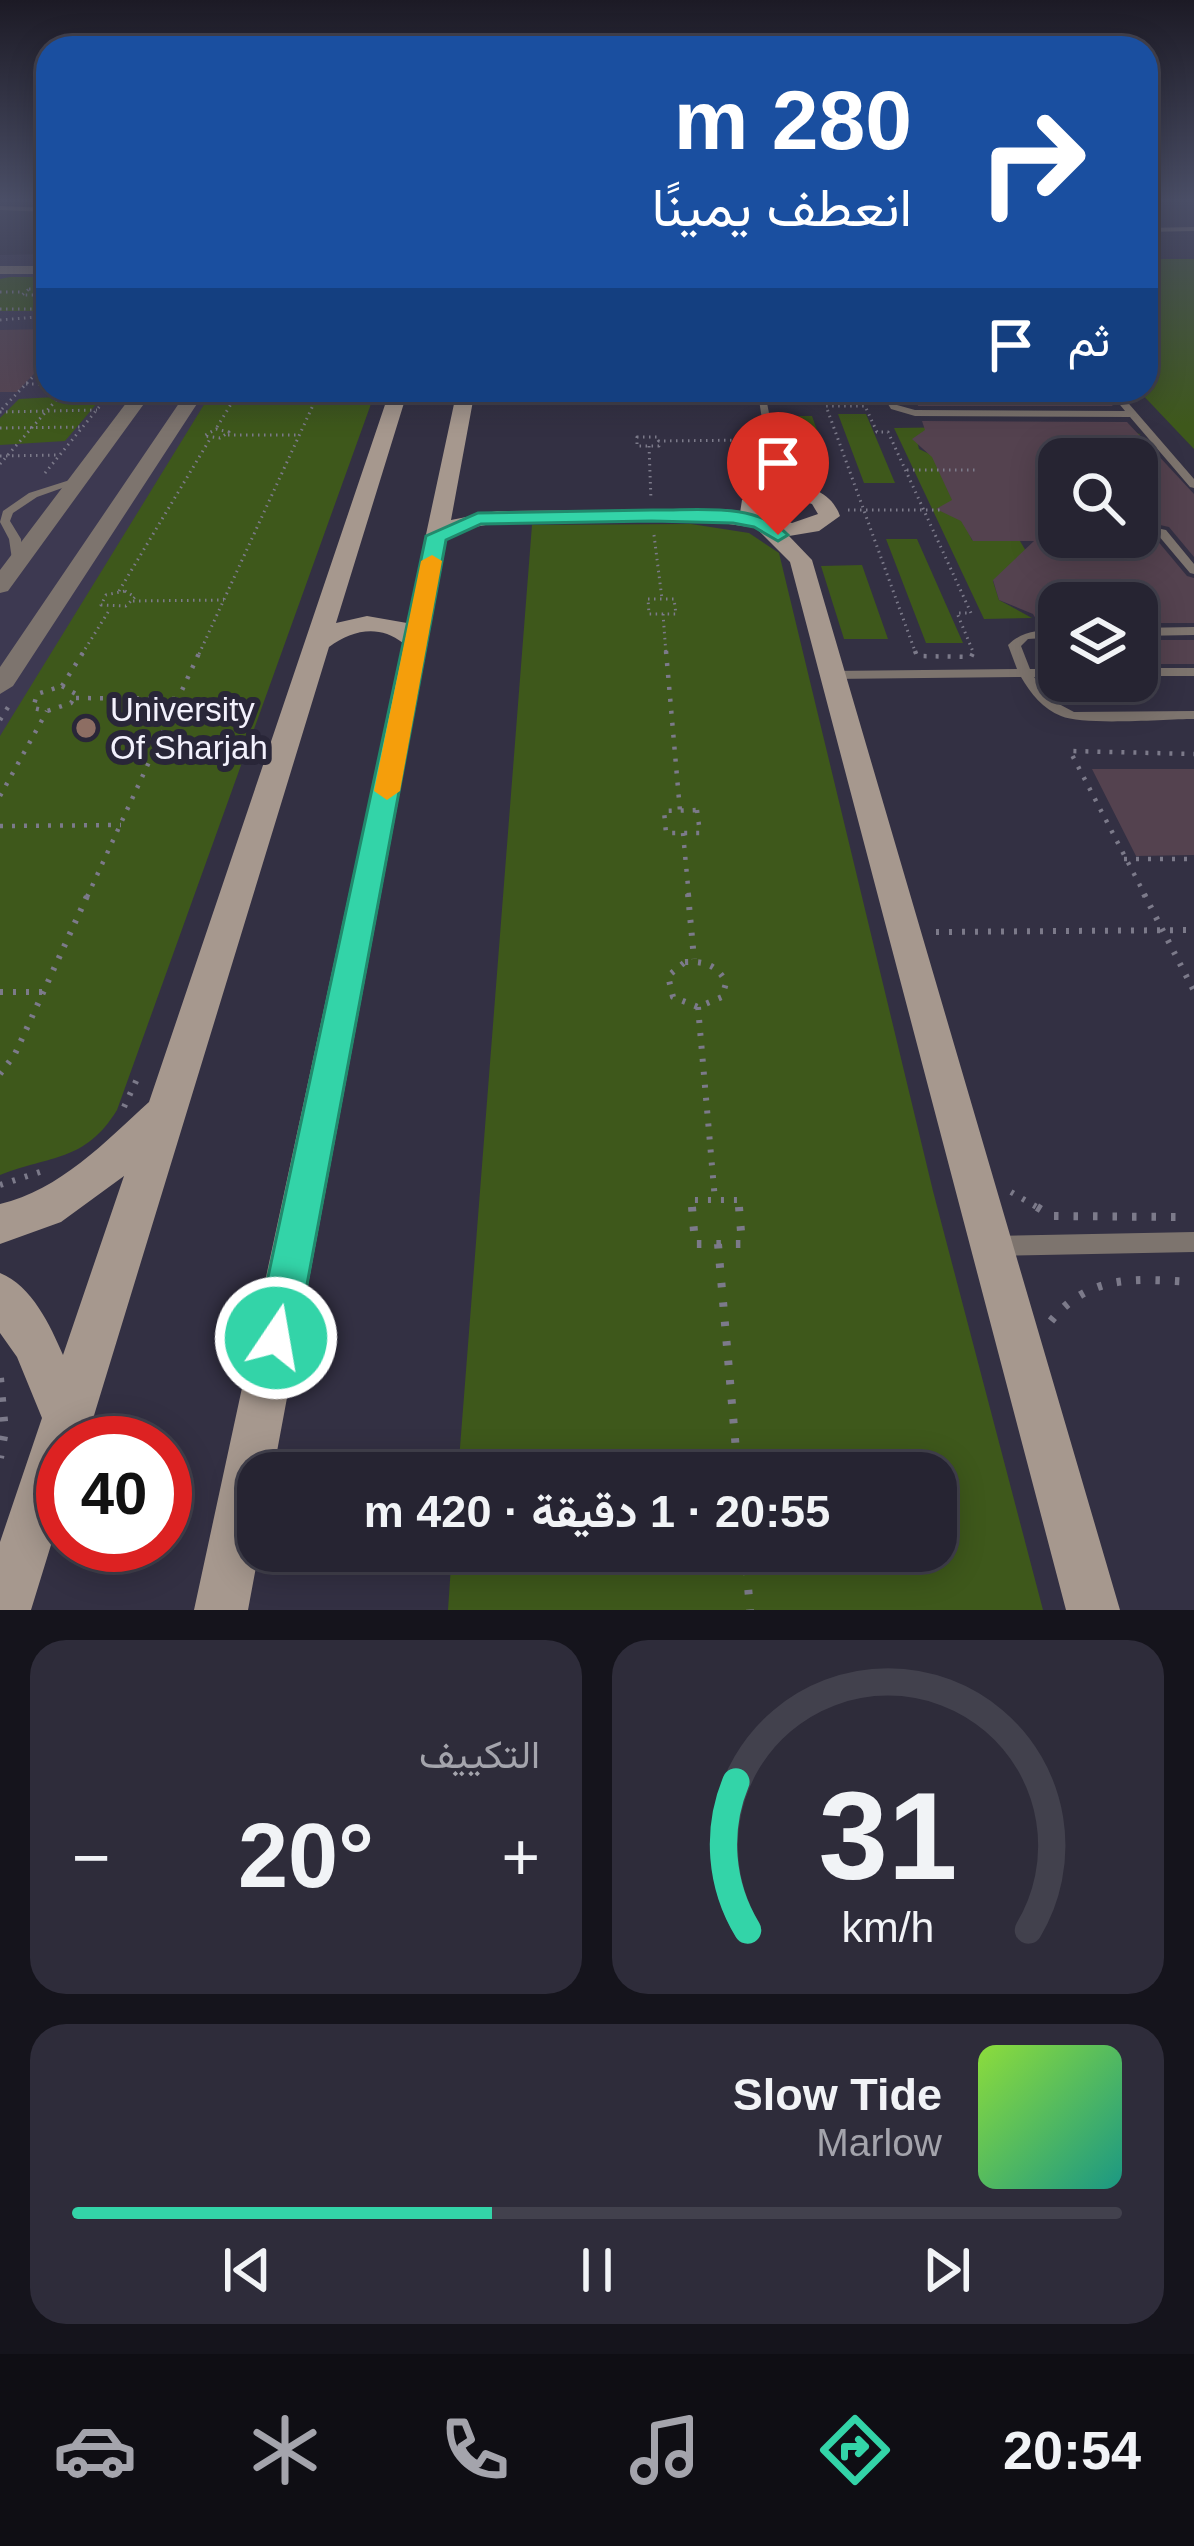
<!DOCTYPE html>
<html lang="ar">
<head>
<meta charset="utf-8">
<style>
  body { margin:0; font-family:Helvetica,Vazirmatn,sans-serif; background:#2e2c3a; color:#f1f3f6; direction:rtl; height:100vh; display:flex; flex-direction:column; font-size:45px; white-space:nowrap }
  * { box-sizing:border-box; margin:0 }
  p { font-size:39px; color:#a4a4ac }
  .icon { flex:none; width:66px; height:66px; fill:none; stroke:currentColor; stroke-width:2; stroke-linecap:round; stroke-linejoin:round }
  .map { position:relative; height:1610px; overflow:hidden; direction:ltr }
  .details { display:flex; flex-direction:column; gap:30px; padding:30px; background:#15141c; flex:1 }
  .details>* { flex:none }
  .hud { position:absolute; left:36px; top:36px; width:1122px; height:366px; border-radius:36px; box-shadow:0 6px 30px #0003,0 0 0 3px #42414d; direction:rtl; background:#1a4fa0; color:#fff; overflow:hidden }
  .tools { position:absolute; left:1038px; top:438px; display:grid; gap:24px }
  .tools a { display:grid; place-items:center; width:120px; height:120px; border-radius:24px; background:#262432; box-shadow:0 6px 30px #0003,0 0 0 3px #42414d; font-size:60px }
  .speed { position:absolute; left:36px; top:1416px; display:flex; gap:24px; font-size:60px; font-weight:700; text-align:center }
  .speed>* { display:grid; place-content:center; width:156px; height:156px; border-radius:50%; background:#262432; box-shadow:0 6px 30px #0003,0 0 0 3px #42414d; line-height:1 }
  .speed .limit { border:18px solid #d22; background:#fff; color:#111 }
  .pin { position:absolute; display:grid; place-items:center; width:102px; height:102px; color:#fff; margin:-123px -51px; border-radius:50% 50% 50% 0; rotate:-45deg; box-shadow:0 0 12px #0007 }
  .pin .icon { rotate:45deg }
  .me { position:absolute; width:132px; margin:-66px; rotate:12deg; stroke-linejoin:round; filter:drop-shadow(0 0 9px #0008) }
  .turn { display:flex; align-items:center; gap:42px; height:252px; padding:0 48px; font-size:54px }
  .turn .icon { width:156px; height:156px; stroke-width:2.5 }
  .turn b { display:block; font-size:84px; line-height:102px }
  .then { display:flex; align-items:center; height:114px; padding:0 48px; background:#0003; gap:24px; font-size:45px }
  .big { font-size:90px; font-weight:700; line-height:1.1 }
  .details .tile { flex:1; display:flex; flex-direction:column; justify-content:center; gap:18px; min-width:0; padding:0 42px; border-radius:36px; background:#2e2c3a }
  .details .dial { align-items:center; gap:0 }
  .dial svg { height:312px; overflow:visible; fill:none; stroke:#42414d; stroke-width:7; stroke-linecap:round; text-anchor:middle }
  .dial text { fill:#f1f3f6; stroke:none }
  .song { display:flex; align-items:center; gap:36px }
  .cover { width:144px; height:144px; border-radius:18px; background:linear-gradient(135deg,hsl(90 70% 55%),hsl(170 70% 35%)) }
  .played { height:12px; border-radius:6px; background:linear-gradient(90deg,#33d4a8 40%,#42414d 40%) }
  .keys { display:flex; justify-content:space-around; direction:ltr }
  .heat { display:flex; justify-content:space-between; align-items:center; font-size:66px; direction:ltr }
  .details .tiles { flex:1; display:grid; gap:30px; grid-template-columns:1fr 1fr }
  .tile:last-child { grid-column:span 2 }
  .trip { position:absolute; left:237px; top:1452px; width:720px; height:120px; border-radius:36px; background:#262432; box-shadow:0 6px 30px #0003,0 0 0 3px #42414d; font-weight:700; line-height:120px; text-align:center; direction:rtl }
  .tab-bar { display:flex; height:192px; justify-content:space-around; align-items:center; background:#0f0e14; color:#a4a4ac }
  .tab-bar .icon { width:84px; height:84px }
  .tab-bar .selected { color:#33d4a8 }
  .tab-bar b { font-size:54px; color:#f1f3f6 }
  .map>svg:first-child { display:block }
</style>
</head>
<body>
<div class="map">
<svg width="1194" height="1610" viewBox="0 0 1194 1610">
  <rect width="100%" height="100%" fill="#333043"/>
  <!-- built -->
  <path fill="#3d3951" d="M48,254V390H323L0,1077V255Z"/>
  <!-- green -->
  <path fill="#3e581b" d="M1146,259H1194V449L1138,390H1146Z
    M10,277H48V311H0V279Z
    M213,390H376L117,1110C85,1162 51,1155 0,1175V736Z
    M91,395L99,401L65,441L0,445V418L19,399Z
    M838,414H866L895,483H864Z
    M778,416H812L829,464H793Z
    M1120,425L1141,435L916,436L919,449L940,459L945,484L972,540L1020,541L1036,568L1010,571L993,581L999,600L1032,618L984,619L894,428Z
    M691,524L749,533L779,553L933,1191L1043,1610H448L452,1551H936V1473H458L532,525Z
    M886,539H917L963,643H926Z
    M862,565L888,639H844L821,566Z"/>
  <!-- building -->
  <path fill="#54424f" d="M48,329V359L17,392H0V330Z
    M916,396L1104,397L1113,406H918Z
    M922,421L1127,422L1194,494V557L1169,527L1137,520V459H1059V537L1137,535L1156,539L1187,576L1194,578V623H1137V603H1059V625L1040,626L1033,614L999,600L993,580L1034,541H973L961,521L936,509L952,500L932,457L912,439L925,430Z
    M1137,640H1194V664H1137Z
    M1092,769H1194V855L1136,856Z"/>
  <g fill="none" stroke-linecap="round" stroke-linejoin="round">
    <!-- path-far3 -->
    <path stroke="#7c7a8a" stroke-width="3" stroke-dasharray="1.5 4.5" stroke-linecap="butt" d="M29,289H45L38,295H22Z
      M0,292H24
      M0,309H48
      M0,320L48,316
      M36,329L48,317
      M26,384H48
      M233,390H246
      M2,409L48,361
      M0,412L97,410
      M217,427L239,391
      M0,428L84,427
      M216,429L229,432L220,438L204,436Z
      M228,435H300
      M637,437H658L659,446H637Z
      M658,441L754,440
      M649,446L651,500
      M0,456L60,455
      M0,464L65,390
      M907,470H979
      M45,473L113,390
      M848,510H940
      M654,535L662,599
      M119,591L210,439
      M125,591L135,597L126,606L101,605L106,595Z
      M648,599H674L676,614H649Z
      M133,601L224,600
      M663,614L666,654
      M82,654L110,609
      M199,654L320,390
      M916,654L826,406H865L877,432H888L971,613H957L974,654"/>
    <!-- path-far2 -->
    <path stroke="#7c7a8a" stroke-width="4.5" stroke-dasharray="3 9" stroke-linecap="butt" d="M666,651L680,811
      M915,651L917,656L971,657L974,651
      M62,686L76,694L71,703L47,711L33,708L37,694Z
      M62,686L84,651
      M76,698L178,699
      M0,720L10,704
      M0,796L47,711
      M697,810L700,833H666L664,811Z
      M0,826L121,825
      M683,833L689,897
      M1124,859H1194
      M87,897L200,651
      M1146,897L1070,751L1194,754"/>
    <!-- path-far1 -->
    <path stroke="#7c7a8a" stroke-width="6" stroke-dasharray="3 10" stroke-linecap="butt" d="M688,894L694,959
      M1144,894L1194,991
      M936,932L1194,930
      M685,962C704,961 718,965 726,983L722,997L698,1007L673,997L668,976Z
      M0,992H44
      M698,1007L715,1200
      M0,1074L15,1054L88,894
      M124,1107L137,1079
      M0,1185L43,1171
      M1011,1192L1042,1210
      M693,1210L692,1200H738L739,1210"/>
    <!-- path -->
    <path stroke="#7c7a8a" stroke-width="8" stroke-dasharray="4.5 15" stroke-linecap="butt" d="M692,1207L695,1244H742L739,1207
      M1037,1207L1052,1216L1179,1217
      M718,1244L738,1473
      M1051,1321C1090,1273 1137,1279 1194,1282
      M0,1378L5,1431L0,1458
      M745,1551L750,1610"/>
    <!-- lane -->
    <path fill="#7d746e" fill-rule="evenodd" d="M0,206L48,208V212L0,210Z
      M1194,227V231L1146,232V228Z
      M888,390L897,405L915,410L1125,411L1108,390H1117L1194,479V488L1190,487L1130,417L915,416L891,409L883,396L785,397L767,403L779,463L813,494L804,496L776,471L762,498H754L753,496L769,464L759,400L784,391Z
      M73,479L82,481L37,497L13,513L10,521L21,539L23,564L21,566H13L9,539L0,522L3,511L29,493Z
      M1137,524L1166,530L1194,564V574L1190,573L1158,535L1137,530Z
      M1194,627V635L1137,636V628Z
      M1059,629V637L1028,639L1021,646L1030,669H1059V677H1034L1057,703L1074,712L1194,711V719C1165,719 1084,726 1061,716C1043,709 1031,694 1021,677L831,679L824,675L831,671L1017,669L1008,645C1023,630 1039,631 1059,629Z
      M1137,668H1194V676H1137Z
      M1194,1232V1252L993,1256L985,1253L982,1246L985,1239L993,1236Z"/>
    <!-- street -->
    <path fill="#7d746e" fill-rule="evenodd" d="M0,266H48V274H0Z
      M136,390H154L8,591L0,593V570Z
      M188,390H206L13,686L0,694V667Z"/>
    <!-- secondary -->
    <path fill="#a6988e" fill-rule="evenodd" d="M390,390H408L336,623L367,616L407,623L457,390H475L451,520L497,511L708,509L740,513L742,500C771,481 826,476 840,516L819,531L789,536L812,560L1120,1610H1066L790,562L756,528L708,521L497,523L469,528L447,539L273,1473H258L259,1551L248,1610H194L403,643C379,624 352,630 329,647L92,1422L83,1443H63V1506L31,1610H0V1542L42,1418L17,1357L0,1333V1273C32,1286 50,1325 63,1355L124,1176L61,1222L0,1244V1204C60,1190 105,1142 149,1102ZM793,498L812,504L818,514L792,523L762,514L760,506L771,499Z"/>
  </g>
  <!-- sky -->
  <linearGradient id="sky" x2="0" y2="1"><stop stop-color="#1c1a25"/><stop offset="0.47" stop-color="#4a4e66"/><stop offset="1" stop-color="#4a4e66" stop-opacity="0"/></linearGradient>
  <rect width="1194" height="425" fill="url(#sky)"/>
  <!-- route -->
  <path fill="#33d4a8" stroke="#218a6d" stroke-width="3" d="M652,510C696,511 755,501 788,535L778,541L754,527L733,523L652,521L481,524L446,540L297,1338L291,1353L276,1359L262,1353L255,1338L426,536L478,513Z"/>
  <!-- slow -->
  <path fill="#f59e0b" d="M432,555L442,561L400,791L387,800L374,791L421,561Z"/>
  <!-- markers -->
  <circle fill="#8d6e63" stroke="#292638" stroke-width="4.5" cx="86" cy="728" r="12"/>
  <g text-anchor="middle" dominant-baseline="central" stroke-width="12" stroke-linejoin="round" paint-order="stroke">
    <!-- poi labels -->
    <g font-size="33" fill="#f3f1fd" stroke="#292638" text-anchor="start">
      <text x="110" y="709">University<tspan x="110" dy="38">Of Sharjah</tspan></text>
    </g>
  </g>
</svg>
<div class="tools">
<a><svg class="icon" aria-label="search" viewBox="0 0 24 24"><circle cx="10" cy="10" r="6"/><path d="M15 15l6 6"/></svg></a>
<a><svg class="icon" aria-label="layers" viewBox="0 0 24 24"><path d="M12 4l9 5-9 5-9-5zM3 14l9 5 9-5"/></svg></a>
</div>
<div class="speed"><div class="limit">40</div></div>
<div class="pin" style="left:778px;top:535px;background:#d93025"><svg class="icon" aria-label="arrive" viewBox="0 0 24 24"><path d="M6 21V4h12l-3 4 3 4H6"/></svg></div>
<svg class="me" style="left:276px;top:1338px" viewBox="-20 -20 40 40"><circle r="17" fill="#33d4a8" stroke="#fff" stroke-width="3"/><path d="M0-11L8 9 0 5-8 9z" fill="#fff"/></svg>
<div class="trip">20:55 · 1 دقيقة · 420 m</div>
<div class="hud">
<div class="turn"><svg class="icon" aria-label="right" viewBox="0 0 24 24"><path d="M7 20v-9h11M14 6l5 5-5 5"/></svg><div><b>280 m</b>انعطف يمينًا</div></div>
<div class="then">ثم<svg class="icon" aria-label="arrive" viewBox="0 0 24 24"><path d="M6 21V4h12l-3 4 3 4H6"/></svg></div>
</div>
</div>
<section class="details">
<div class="tiles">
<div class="tile dial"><svg viewBox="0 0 100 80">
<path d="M14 69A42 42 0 1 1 86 69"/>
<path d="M14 69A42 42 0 0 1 11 31" stroke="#33d4a8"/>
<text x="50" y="56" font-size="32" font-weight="700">31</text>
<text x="50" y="72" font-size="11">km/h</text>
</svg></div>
<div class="tile"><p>التكييف</p>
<div class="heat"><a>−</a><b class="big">20°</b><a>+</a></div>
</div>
<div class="tile">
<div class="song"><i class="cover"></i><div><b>Slow Tide</b><p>Marlow</p></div></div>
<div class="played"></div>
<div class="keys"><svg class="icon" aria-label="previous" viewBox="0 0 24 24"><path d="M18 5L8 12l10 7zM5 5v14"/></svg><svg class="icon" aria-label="pause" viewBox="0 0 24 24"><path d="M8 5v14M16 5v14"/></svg><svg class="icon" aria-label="next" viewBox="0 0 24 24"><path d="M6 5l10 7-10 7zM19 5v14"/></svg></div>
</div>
</div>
</section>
<nav class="tab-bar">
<b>20:54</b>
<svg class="icon selected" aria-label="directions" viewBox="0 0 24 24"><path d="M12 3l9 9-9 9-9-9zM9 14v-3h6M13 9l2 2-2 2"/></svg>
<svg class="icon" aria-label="music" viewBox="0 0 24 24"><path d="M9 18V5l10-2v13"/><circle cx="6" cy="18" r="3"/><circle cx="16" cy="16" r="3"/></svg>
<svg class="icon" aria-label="phone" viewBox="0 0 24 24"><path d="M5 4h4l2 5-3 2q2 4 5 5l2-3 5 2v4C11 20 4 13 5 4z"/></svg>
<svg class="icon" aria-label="climate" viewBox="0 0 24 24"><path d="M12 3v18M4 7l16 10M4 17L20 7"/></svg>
<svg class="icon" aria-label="car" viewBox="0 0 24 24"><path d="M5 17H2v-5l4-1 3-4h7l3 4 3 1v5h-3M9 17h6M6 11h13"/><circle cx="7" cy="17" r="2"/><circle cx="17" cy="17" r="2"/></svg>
</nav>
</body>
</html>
